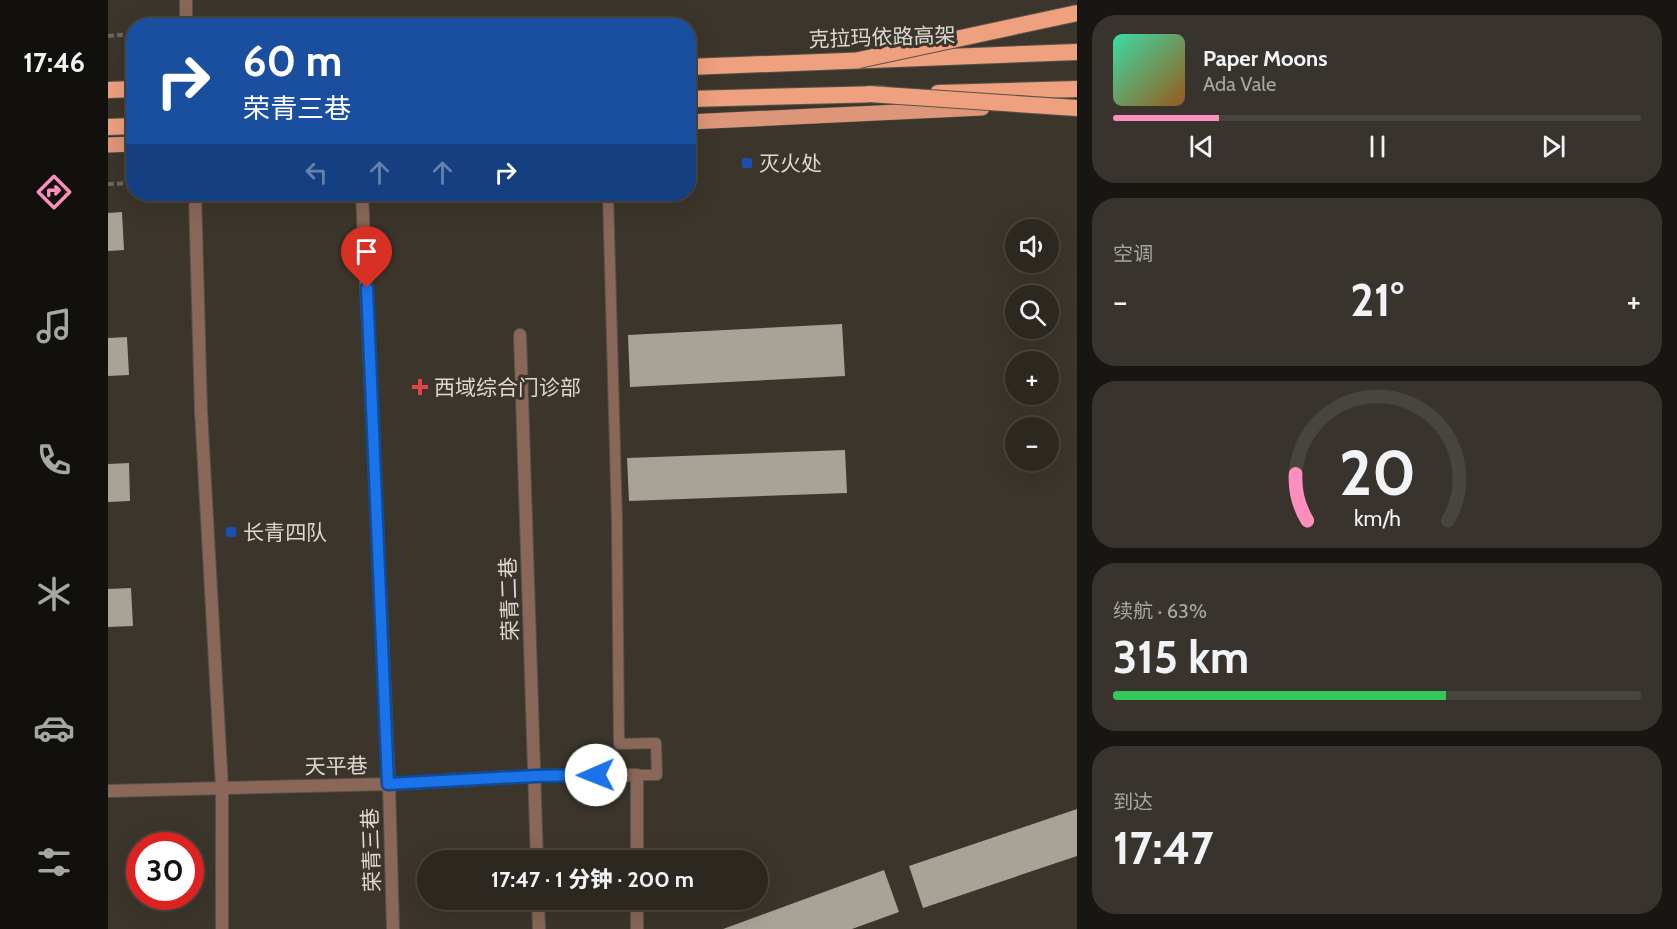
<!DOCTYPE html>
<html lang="zh">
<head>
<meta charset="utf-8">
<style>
  body { margin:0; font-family:Cabin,"Noto Sans SC",sans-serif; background:#38342d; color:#f1f3f6; height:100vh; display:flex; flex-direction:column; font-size:22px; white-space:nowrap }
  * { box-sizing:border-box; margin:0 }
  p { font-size:20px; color:#a6a6a5 }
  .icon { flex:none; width:33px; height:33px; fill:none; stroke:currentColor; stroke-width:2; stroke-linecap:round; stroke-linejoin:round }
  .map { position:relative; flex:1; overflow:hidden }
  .details { display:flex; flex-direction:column; gap:15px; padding:15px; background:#181612; width:600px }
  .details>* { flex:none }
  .banner { position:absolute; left:18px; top:18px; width:570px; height:183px; border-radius:24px; box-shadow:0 6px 24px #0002,0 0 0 2px #48443e; background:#1a4fa0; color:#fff; overflow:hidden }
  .tools { position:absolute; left:897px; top:219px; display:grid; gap:12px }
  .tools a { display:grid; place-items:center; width:54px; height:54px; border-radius:50%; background:#2c2820; box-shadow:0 6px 24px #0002,0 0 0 2px #48443e; font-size:30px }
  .speed { position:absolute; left:18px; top:832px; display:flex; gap:12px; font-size:30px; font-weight:700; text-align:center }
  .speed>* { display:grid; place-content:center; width:78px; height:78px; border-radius:50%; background:#2c2820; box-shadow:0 6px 24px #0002,0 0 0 2px #48443e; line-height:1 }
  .speed .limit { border:9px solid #d22; background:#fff; color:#111 }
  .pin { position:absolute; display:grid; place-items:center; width:51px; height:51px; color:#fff; margin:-62px -26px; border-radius:50% 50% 50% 0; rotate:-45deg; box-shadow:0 0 6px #0007 }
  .pin .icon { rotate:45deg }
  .me { position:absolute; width:66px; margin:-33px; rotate:269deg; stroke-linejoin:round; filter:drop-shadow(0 0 4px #0008) }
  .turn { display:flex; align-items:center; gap:21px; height:126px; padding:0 18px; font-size:27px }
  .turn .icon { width:78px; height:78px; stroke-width:2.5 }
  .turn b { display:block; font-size:42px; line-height:51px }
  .lanes { display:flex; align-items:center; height:57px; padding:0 18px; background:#0003; justify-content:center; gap:30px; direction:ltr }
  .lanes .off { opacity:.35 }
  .big { font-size:45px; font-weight:800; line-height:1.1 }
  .details .widget { flex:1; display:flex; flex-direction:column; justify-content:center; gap:9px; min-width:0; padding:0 21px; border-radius:24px; background:#38342d }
  .details .dial { align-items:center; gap:0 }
  .dial svg { height:156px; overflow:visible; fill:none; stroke:#48443e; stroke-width:7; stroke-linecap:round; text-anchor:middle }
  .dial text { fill:#f1f3f6; stroke:none }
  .song { display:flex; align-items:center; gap:18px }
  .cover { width:72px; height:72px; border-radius:9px; background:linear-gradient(135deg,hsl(160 70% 55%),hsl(30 70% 35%)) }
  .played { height:6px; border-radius:3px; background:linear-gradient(90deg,#fe8ebd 20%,#48443e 20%) }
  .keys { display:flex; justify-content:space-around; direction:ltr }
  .heat { display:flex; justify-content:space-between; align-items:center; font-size:33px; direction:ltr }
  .charge { height:9px; border-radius:4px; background:linear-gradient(90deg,#34c759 63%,#48443e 0) }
  .trip { position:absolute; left:309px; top:850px; width:351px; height:60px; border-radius:30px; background:#2c2820; box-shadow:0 6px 24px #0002,0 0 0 2px #48443e; font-weight:800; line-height:60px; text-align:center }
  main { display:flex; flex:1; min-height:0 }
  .menu { display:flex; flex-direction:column; width:108px; justify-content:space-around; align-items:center; background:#12100d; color:#a6a6a5 }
  .menu .icon { width:42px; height:42px }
  .menu .active { color:#fe8ebd }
  .menu b { font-size:27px; color:#f1f3f6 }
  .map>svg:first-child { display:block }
</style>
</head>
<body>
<main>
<nav class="menu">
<b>17:46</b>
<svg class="icon active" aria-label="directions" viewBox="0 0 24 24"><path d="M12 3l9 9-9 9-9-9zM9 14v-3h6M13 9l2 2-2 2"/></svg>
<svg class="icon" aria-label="music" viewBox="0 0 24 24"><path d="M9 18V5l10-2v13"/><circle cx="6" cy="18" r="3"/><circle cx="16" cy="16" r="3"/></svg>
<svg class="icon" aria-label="phone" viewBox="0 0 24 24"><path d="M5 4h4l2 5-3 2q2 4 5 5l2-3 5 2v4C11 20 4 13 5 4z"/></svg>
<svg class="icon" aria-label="climate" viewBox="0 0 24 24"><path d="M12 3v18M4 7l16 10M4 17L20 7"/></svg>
<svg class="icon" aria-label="car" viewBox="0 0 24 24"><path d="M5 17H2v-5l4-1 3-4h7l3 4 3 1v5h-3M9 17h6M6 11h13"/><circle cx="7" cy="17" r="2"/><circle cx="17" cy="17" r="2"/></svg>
<svg class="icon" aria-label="filters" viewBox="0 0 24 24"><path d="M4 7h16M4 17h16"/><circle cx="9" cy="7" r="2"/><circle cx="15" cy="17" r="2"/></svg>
</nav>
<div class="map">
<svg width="969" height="929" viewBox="0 0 969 929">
  <rect width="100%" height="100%" fill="#3b352b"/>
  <!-- building -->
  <path fill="#a9a296" d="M14,212L16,250L0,251V213Z
    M734,324L737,376L522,387L520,335Z
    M19,337L21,375L0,376V338Z
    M737,450L739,493L521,501L519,458Z
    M21,463L22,501L0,502V464Z
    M23,588L25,626L0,627V589Z
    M969,809V856L815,908L801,866Z
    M776,870L791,912L744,929H615Z"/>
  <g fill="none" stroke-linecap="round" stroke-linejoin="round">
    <!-- service casing -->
    <g stroke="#585349" stroke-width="12">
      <path id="service" d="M500,194L509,523L511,744L548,743L549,775H529"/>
    </g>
    <!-- minor casing -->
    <g stroke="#585349" stroke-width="14">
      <path id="minor" d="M254,194L281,784L285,929
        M412,335L429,861
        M0,791L281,784L427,776L529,775V861
        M430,900L431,929
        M529,900V929"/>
    </g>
    <!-- tertiary casing -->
    <g stroke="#585349" stroke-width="14">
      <path id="tertiary" d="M78,0V26
        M87,194L93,411L114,788V929"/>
    </g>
    <!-- primary casing -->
    <g stroke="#585349" stroke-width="16">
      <path id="primary" d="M580,122L874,108
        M0,145L26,144"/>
    </g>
    <!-- trunk casing -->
    <g stroke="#585349" stroke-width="18">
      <path id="trunk" d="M580,67L969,52
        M0,90L26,89
        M830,93L969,89
        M580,99L775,94
        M0,127L26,126"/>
    </g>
    <!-- path -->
    <path stroke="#6c665d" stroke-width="4" stroke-dasharray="6 3" stroke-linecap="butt" d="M0,36L24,34
      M0,184L26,183"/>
    <!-- service -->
    <use href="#service" stroke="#8a6759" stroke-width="10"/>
    <!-- minor -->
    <use href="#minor" stroke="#8a6759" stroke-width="12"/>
    <!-- tertiary -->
    <use href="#tertiary" stroke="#8a6759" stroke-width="12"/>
    <!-- primary -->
    <use href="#primary" stroke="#dd9679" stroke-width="15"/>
    <!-- trunk -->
    <use href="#trunk" stroke="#eea07f" stroke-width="16"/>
    <!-- trunk-bridge casing -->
    <g stroke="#585349" stroke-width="18" stroke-linecap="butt">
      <path id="trunk-bridge" d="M751,60L969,13
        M761,94L969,108"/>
    </g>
    <!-- trunk-bridge -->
    <use href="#trunk-bridge" stroke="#eea07f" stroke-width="16"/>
  </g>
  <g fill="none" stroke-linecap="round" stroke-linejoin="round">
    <!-- route casing -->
    <g stroke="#114b97" stroke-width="15">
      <path id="route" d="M259,288L280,784L427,776L488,775"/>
    </g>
    <!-- route -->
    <use href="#route" stroke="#1a73e8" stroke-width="10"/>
  </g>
  <!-- markers -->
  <g fill="#1a4fb4" stroke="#3b352b" stroke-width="2">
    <rect x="633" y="157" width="12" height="12" rx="3"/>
    <rect x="117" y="526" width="12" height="12" rx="3"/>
  </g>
  <path fill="#e0444e" stroke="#3b352b" stroke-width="2" d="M309 378h6v6h6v6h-6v6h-6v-6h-6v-6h6z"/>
  <g text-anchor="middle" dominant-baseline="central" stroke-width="6" stroke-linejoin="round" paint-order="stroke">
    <!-- street labels -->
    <g font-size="21" fill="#ddd9d3" stroke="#3b352b">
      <text transform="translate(774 37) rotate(-2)">克拉玛依路高架</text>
      <text transform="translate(401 599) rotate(-92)">荣青二巷</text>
      <text transform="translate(228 766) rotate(-1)">天平巷</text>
      <text transform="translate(263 850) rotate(-92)">荣青三巷</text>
    </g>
    <!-- poi labels -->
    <g font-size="21" fill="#ddd9d3" stroke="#3b352b" text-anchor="start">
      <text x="651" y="163">灭火处</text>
      <text x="326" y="387">西域综合门诊部</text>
      <text x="135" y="532">长青四队</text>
    </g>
  </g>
</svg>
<div class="tools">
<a><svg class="icon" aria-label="sound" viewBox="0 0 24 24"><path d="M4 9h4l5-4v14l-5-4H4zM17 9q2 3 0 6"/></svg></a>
<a><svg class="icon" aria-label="search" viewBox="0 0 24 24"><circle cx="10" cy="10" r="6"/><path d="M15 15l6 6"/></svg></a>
<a>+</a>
<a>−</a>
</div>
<div class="speed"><div class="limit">30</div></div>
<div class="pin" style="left:259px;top:288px;background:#d93025"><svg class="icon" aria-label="arrive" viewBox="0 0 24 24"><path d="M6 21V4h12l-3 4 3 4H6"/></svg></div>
<svg class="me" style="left:488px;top:775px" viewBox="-20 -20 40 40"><circle r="19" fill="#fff"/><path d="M0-13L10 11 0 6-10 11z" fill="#1a73e8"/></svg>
<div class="trip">17:47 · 1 分钟 · 200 m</div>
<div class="banner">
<div class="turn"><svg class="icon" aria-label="right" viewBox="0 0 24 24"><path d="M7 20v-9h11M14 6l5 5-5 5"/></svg><div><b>60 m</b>荣青三巷</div></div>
<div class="lanes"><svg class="icon off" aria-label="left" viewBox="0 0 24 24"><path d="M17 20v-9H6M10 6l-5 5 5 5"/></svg><svg class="icon off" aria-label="ahead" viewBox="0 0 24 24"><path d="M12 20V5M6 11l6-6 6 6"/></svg><svg class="icon off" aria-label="ahead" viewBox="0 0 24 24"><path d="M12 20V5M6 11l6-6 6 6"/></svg><svg class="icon" aria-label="right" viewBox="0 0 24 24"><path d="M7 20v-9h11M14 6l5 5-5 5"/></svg></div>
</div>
</div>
<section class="details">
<div class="widget">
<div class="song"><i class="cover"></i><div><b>Paper Moons</b><p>Ada Vale</p></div></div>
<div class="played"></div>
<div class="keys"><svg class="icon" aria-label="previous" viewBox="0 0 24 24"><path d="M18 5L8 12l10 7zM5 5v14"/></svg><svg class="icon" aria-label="pause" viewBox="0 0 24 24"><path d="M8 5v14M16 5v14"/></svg><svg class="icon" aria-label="next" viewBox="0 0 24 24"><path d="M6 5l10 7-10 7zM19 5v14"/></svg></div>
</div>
<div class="widget"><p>空调</p>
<div class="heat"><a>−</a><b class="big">21°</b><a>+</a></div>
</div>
<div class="widget dial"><svg viewBox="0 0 100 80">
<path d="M14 69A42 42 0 1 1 86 69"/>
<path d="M14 69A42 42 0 0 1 8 45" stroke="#fe8ebd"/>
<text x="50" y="56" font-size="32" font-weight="700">20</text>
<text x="50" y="72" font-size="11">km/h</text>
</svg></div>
<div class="widget"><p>续航 · 63%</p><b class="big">315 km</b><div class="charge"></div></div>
<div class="widget"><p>到达</p><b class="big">17:47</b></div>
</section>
</main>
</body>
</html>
